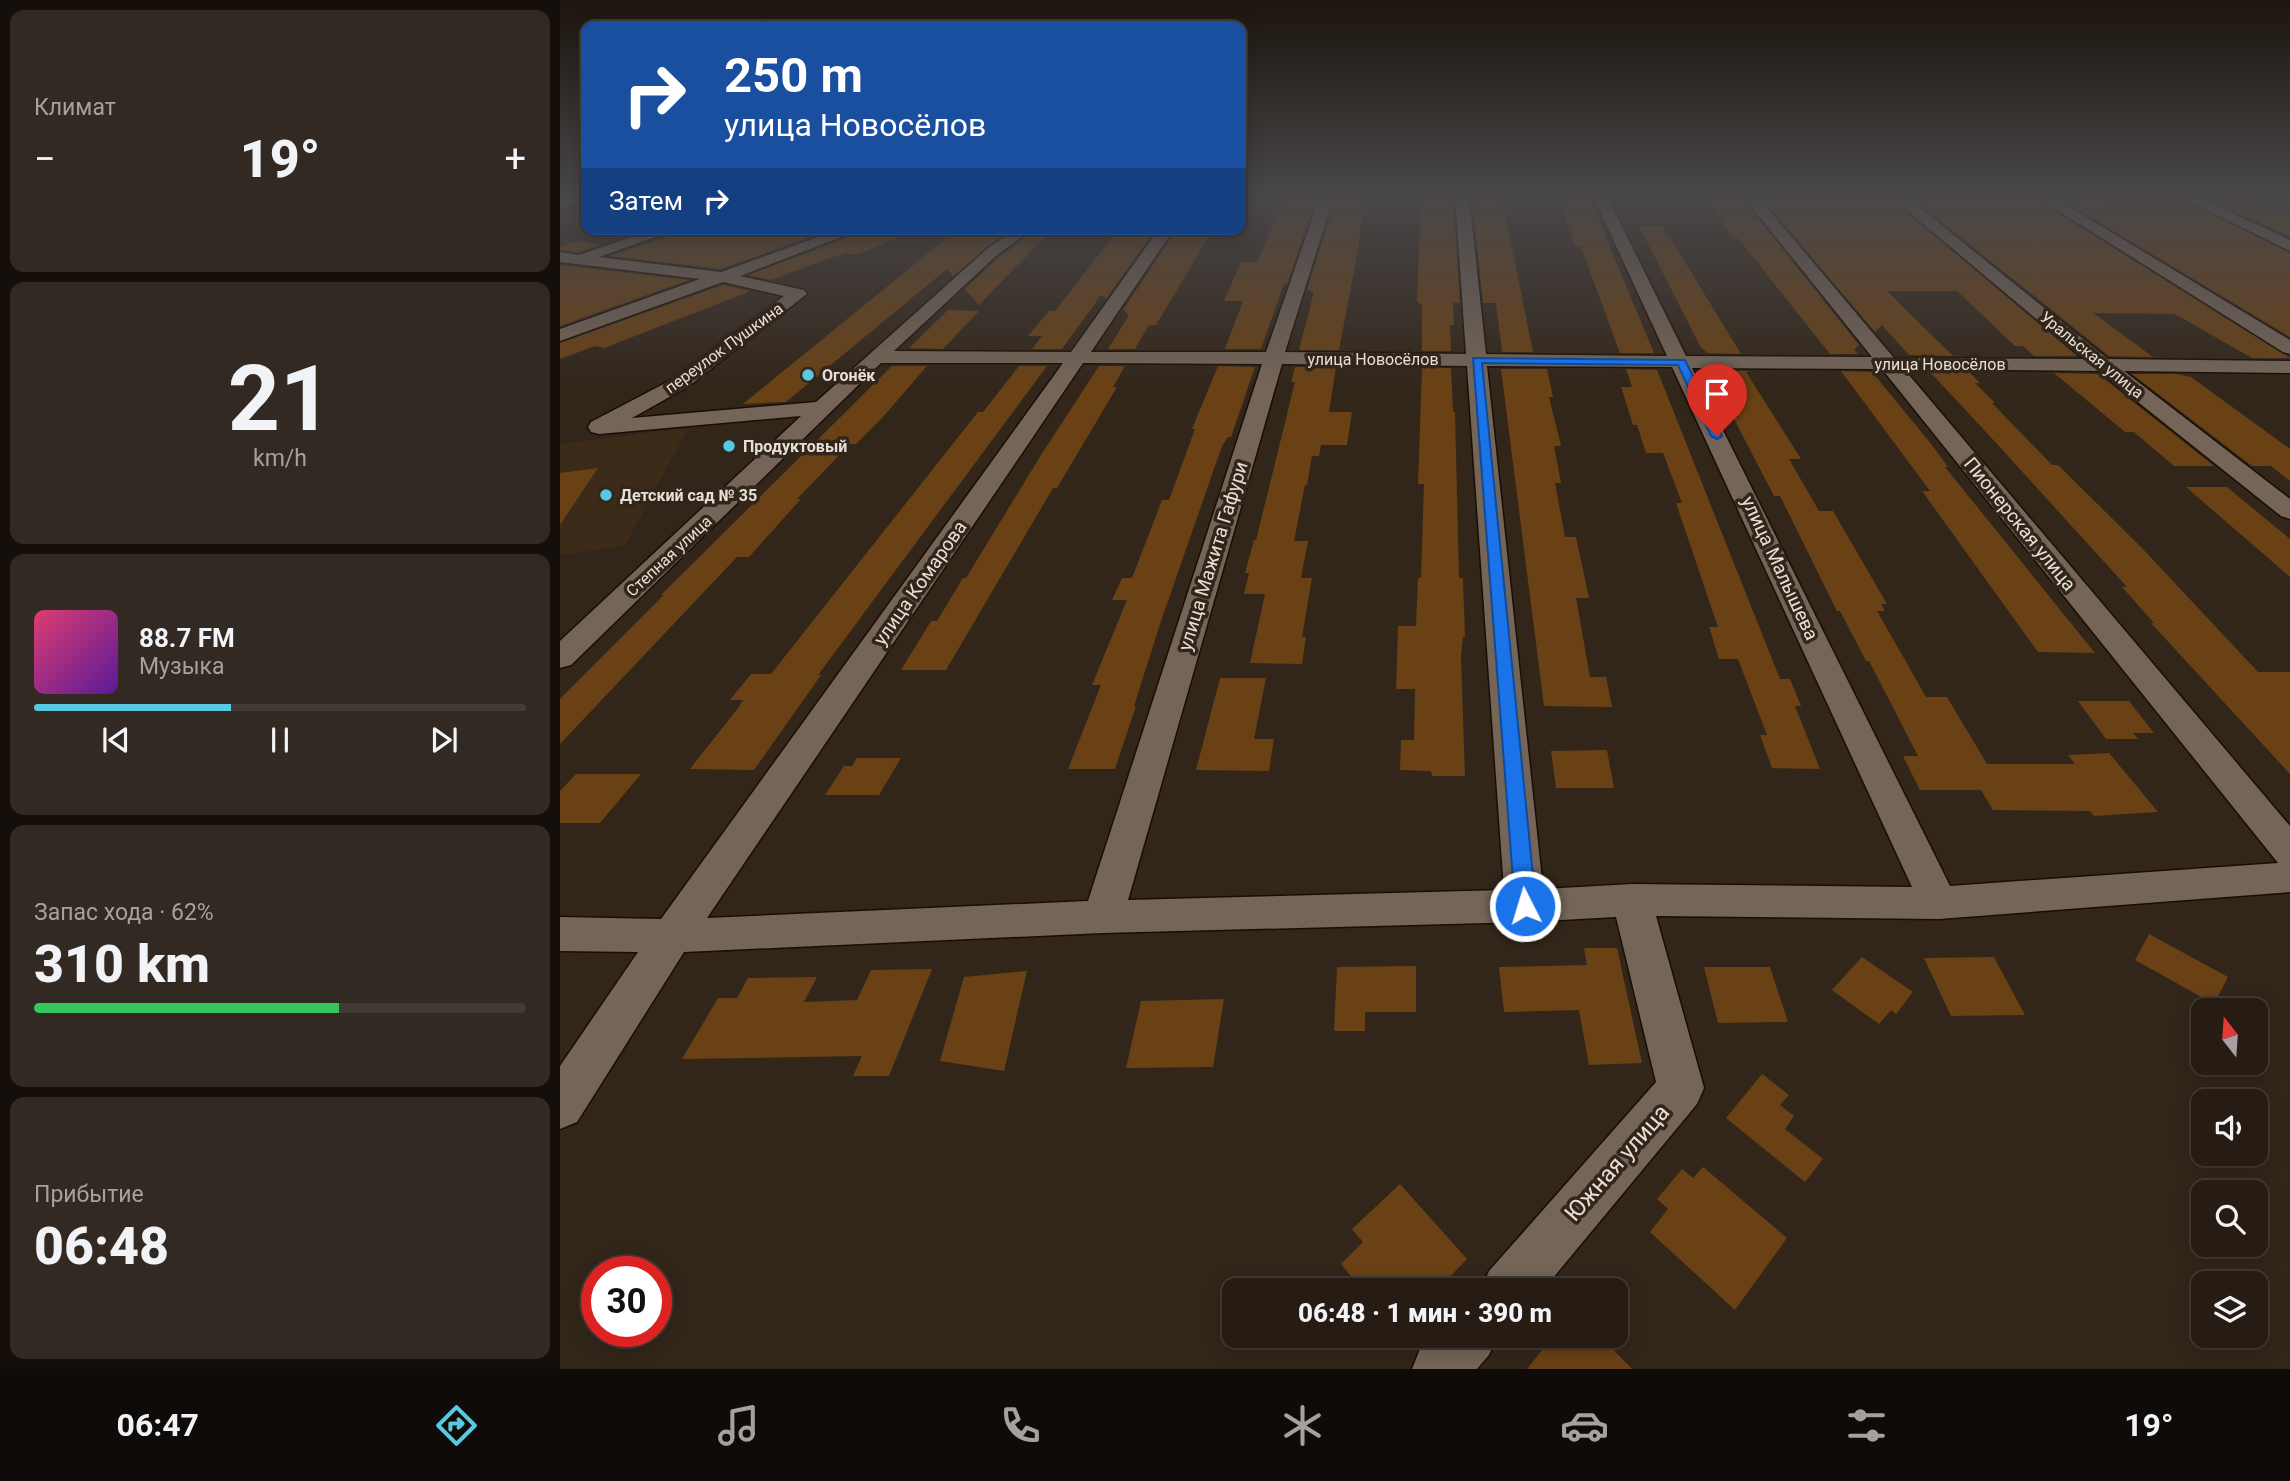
<!DOCTYPE html>
<html lang="ru">
<head>
<meta charset="utf-8">
<style>
  body { margin:0; font-family:Roboto,sans-serif; background:#322922; color:#f1f3f6; height:100vh; display:flex; flex-direction:column; font-size:26px; white-space:nowrap }
  * { box-sizing:border-box; margin:0 }
  p { font-size:23px; color:#a4a1a0 }
  .icon { flex:none; width:38px; height:38px; fill:none; stroke:currentColor; stroke-width:2; stroke-linecap:round; stroke-linejoin:round }
  .map { position:relative; flex:1; overflow:hidden }
  .panel { display:flex; flex-direction:column; gap:10px; padding:10px; background:#150f0b; width:560px }
  .panel>* { flex:none }
  .top-card { position:absolute; left:21px; top:21px; width:665px; height:214px; border-radius:14px; box-shadow:0 4px 18px #0003,0 0 0 2px #423a34; background:#1a4fa0; color:#fff; overflow:hidden }
  .needle { width:46px; rotate:343deg }
  .fabs { position:absolute; left:1631px; top:998px; display:grid; gap:14px }
  .fabs a { display:grid; place-items:center; width:77px; height:77px; border-radius:14px; background:#261c14; box-shadow:0 4px 18px #0003,0 0 0 2px #423a34; font-size:35px }
  .speed { position:absolute; left:21px; top:1256px; display:flex; gap:14px; font-size:35px; font-weight:700; text-align:center }
  .speed>* { display:grid; place-content:center; width:91px; height:91px; border-radius:50%; background:#261c14; box-shadow:0 4px 18px #0003,0 0 0 2px #423a34; line-height:1 }
  .speed .limit { border:10px solid #d22; background:#fff; color:#111 }
  .pin { position:absolute; display:grid; place-items:center; width:60px; height:60px; color:#fff; margin:-72px -30px; border-radius:50% 50% 50% 0; rotate:-45deg; box-shadow:0 0 7px #0007 }
  .pin .icon { rotate:45deg }
  .me { position:absolute; width:77px; margin:-38px; rotate:355deg; stroke-linejoin:round; filter:drop-shadow(0 0 5px #0008) }
  .turn { display:flex; align-items:center; gap:24px; height:147px; padding:0 28px; font-size:32px }
  .turn .icon { width:91px; height:91px; stroke-width:2.5 }
  .turn b { display:block; font-size:49px; line-height:60px }
  .then { display:flex; align-items:center; height:66px; padding:0 28px; background:#0003; gap:14px; font-size:26px }
  .big { font-size:52px; font-weight:800; line-height:1.1 }
  .panel .widget { flex:1; display:flex; flex-direction:column; justify-content:center; gap:10px; min-width:0; padding:0 24px; border-radius:14px; background:#322922 }
  .panel .dial { align-items:center; gap:0 }
  .dial b { font-size:91px; line-height:1 }
  .song { display:flex; align-items:center; gap:21px }
  .cover { width:84px; height:84px; border-radius:10px; background:linear-gradient(135deg,hsl(340 70% 55%),hsl(270 70% 35%)) }
  .played { height:7px; border-radius:4px; background:linear-gradient(90deg,#57c9e2 40%,#423a34 40%) }
  .keys { display:flex; justify-content:space-around; direction:ltr }
  .heat { display:flex; justify-content:space-between; align-items:center; font-size:38px; direction:ltr }
  .charge { height:10px; border-radius:5px; background:linear-gradient(90deg,#34c759 62%,#423a34 0) }
  .trip { position:absolute; left:662px; top:1278px; width:406px; height:70px; border-radius:14px; background:#261c14; box-shadow:0 4px 18px #0003,0 0 0 2px #423a34; font-weight:800; line-height:70px; text-align:center }
  .menu { display:flex; height:112px; justify-content:space-around; align-items:center; background:#0f0b08; color:#a4a1a0 }
  .menu .icon { width:49px; height:49px }
  .menu .active { color:#57c9e2 }
  .menu b { font-size:32px; color:#f1f3f6 }
  main { display:flex; flex:1; min-height:0 }
  .map>svg:first-child { display:block }
</style>
</head>
<body>
<main>
<section class="panel">
<div class="widget"><p>Климат</p>
<div class="heat"><a>−</a><b class="big">19°</b><a>+</a></div>
</div>
<div class="widget dial"><b>21</b><p>km/h</p></div>
<div class="widget">
<div class="song"><i class="cover"></i><div><b>88.7 FM</b><p>Музыка</p></div></div>
<div class="played"></div>
<div class="keys"><svg class="icon" aria-label="previous" viewBox="0 0 24 24"><path d="M18 5L8 12l10 7zM5 5v14"/></svg><svg class="icon" aria-label="pause" viewBox="0 0 24 24"><path d="M8 5v14M16 5v14"/></svg><svg class="icon" aria-label="next" viewBox="0 0 24 24"><path d="M6 5l10 7-10 7zM19 5v14"/></svg></div>
</div>
<div class="widget"><p>Запас хода · 62%</p><b class="big">310 km</b><div class="charge"></div></div>
<div class="widget"><p>Прибытие</p><b class="big">06:48</b></div>
</section>
<div class="map">
<svg width="1730" height="1369" viewBox="0 0 1730 1369">
  <rect width="100%" height="100%" fill="#32261a"/>
  <!-- built -->
  <path fill="#3d2b1a" d="M128,428L65,546L0,555V444Z"/>
  <!-- building -->
  <path fill="#694115" d="M866,196H893L900,303H893L894,325H890L891,351H862V305L857,302L858,269L861,203H865Z
    M912,196H938L939,203H943L973,352H942L936,303H923Z
    M1143,196H1180L1299,345L1294,350L1298,354H1270L1178,238H1174Z
    M1200,196H1327L1517,356H1474L1463,346H1455L1397,291H1327L1393,356L1349,355L1322,325L1315,332Z
    M1350,196H1460L1468,201H1478L1730,358H1692L1615,314L1533,313L1593,357L1549,356Z
    M780,197H804L798,250L779,350H739L754,292L747,290L775,201H779Z
    M999,199H1030L1094,353H1060L1021,247H1015Z
    M723,200H756L727,284L724,283L701,349H665L683,301H664L681,262H697Z
    M1504,201L1627,203L1730,253V337Z
    M1658,203H1698L1730,217V237Z
    M1079,226H1103L1181,354L1147,353L1140,346Z
    M133,229L166,234V229H272L161,269L50,256Z
    M404,229L447,232L393,276L387,269L226,402L183,404L389,236Z
    M303,232L341,237L296,255L287,253L267,259L211,280L189,275Z
    M470,234L486,236L419,305L405,289L439,257Z
    M554,235H591L546,299L541,295L502,349H472L482,336H468L489,311H495Z
    M613,235H650L596,325H589L575,349H548L569,315L563,310Z
    M18,241L40,245L19,252L0,250V247Z
    M0,265L129,280L0,326Z
    M163,285L191,291L44,348L35,346L0,359V343Z
    M388,310L419,311L383,349L349,348Z
    M332,366H367L322,418L296,444H290L237,499H241L189,557H177L0,744V699L104,595H101Z
    M459,366H487L258,675H261L194,770L130,769L178,708L183,700H170L191,674H211L418,412H423Z
    M539,366H565L553,387H557L497,488H493L386,670H341L371,621H377L403,578H406L481,455Z
    M658,366L695,367L671,437H668L662,446L600,624L574,706H576L555,769H508L541,685H532L567,600H552L562,578H572L602,500H609L635,429H632Z
    M735,367H776L769,412H792L787,445H761L759,456H752L747,485H745L734,541H748L741,578H752L742,637H746L742,664L690,663L705,594H684L689,573H685L694,540H696L735,382H731Z
    M862,368H891L893,412H895L899,578H903L905,637H903L901,657L905,776H872L871,771L840,770L841,740H854L855,689H836L838,626H856L858,578H861L864,484H858Z
    M941,369H987L993,397H989L1001,446H994L1001,483H995L1005,537H1016L1029,598H1016L1030,677H1046L1052,707L984,706Z
    M1066,369L1097,370L1220,679H1230L1241,706H1235L1260,769L1212,768L1200,735H1207L1178,659H1159L1149,627H1158L1116,503H1122L1103,453H1086L1077,425H1073L1061,387H1072Z
    M1156,371H1191L1186,372L1241,459H1229L1259,511H1273L1327,604H1321L1325,611H1317L1366,697H1387L1427,764H1515L1508,755L1549,753L1598,812L1534,816L1530,811L1433,810L1421,790H1360L1343,756H1358L1309,661H1306L1280,611H1277L1220,496H1214L1173,417H1179Z
    M1281,371L1312,372L1372,445L1388,467H1385L1535,653L1478,652L1362,491H1370Z
    M1364,372H1409L1420,383H1415L1435,403H1432L1492,465H1498L1581,547L1698,672H1730V774L1591,623H1594L1562,587H1567L1438,445L1372,374Z
    M1494,373L1538,374L1654,466H1614L1574,432H1565Z
    M1572,374H1617L1631,377L1730,449V481L1711,466H1692Z
    M38,468L0,525V473Z
    M1626,487H1667L1730,539V577Z
    M660,678H706L694,739H714L709,771L636,770Z
    M1518,701H1569L1594,733H1573L1578,739H1546Z
    M1047,750L1054,788H996L991,751Z
    M297,758H341L319,795H265L284,766H292Z
    M16,774H81L40,823H0V791Z
    M1589,934L1668,977L1654,1004L1575,960Z
    M1024,948H1057L1082,1063L1029,1065L1019,1010L944,1012L939,967L1027,965Z
    M1302,957L1353,992L1336,1014L1331,1010L1319,1024L1272,990Z
    M1434,957L1465,1015L1391,1016L1364,958Z
    M856,966V1012H805V1031H774L777,967Z
    M1144,967H1210L1228,1022L1158,1023Z
    M372,969L329,1076H293L302,1056L122,1059L158,998H177L188,978L257,977L244,1002L297,1000L311,970Z
    M467,971L444,1071L380,1061L404,977Z
    M664,999L653,1067L566,1068L581,1001Z
    M1202,1074L1229,1095L1220,1105L1234,1116L1225,1129L1263,1159L1245,1182L1166,1118Z
    M1143,1167L1227,1238L1175,1310L1090,1232L1108,1209L1097,1199L1122,1169L1133,1178Z
    M840,1184L907,1259L877,1290H802L781,1264L803,1242L792,1229Z
    M994,1335H1039L1072,1369H967Z"/>
  <g fill="none" stroke-linecap="round" stroke-linejoin="round">
    <!-- street casing -->
    <g stroke="#1a0e04" stroke-width="3">
      <path id="street" d="M15,196H26V201L0,208V200Z
        M760,196H774L725,352L906,354L895,196H909L926,354L1107,356L1033,196H1047L1126,356L1312,357L1183,196H1197L1334,358L1524,359L1330,196H1345L1548,359L1730,361V373L1564,371L1730,499V519L1721,516L1539,371L1344,369L1730,826V892L1379,919L1096,916L1144,1088L1137,1104L983,1290H921L929,1271L1096,1082L1056,917L965,922L543,933L124,952L17,1122L0,1129V1066L78,952L0,951V917L101,919L503,363H321L11,665L0,668V641L241,416L39,434L31,432L28,427L31,422L115,378L224,296L163,282L0,341V329L140,279L0,262V252L19,255L95,229H118L39,257L161,272L280,229H302L180,276L244,290L247,294L129,386L72,418L256,402L427,249L456,229H473L437,255L334,351L511,352L599,229H614L531,352H706ZM523,363L702,364L528,901L147,918ZM722,364L907,366L944,890L568,900ZM927,366L1112,367L1352,887L1072,884L983,889ZM1132,368L1322,369L1718,863L1390,886Z
        M1475,196H1491L1730,340V354L1723,352Z
        M1619,196H1636L1730,240V251Z
        M872,1335H937L929,1355L917,1369H852L860,1349Z"/>
    </g>
    <!-- street -->
    <use href="#street" fill="#746558" fill-rule="evenodd"/>
  </g>
  <!-- sky -->
  <linearGradient id="sky" x2="0" y2="1"><stop stop-color="#1c150e"/><stop offset="0.51" stop-color="#494749"/><stop offset="1" stop-color="#494749" stop-opacity="0"/></linearGradient>
  <rect width="1730" height="387" fill="url(#sky)"/>
  <!-- route -->
  <path fill="#1a73e8" stroke="#114b97" stroke-width="2" d="M913,358L1125,360L1162,436L1157,439L1151,436L1118,365L922,363L976,906L973,912L965,914L958,912L955,906Z"/>
  <!-- markers -->
  <g fill="#57c9e2" stroke="#32261a" stroke-width="2.5">
    <circle cx="248" cy="375" r="7"/>
    <circle cx="169" cy="446" r="7"/>
    <circle cx="46" cy="495" r="7"/>
  </g>
  <g text-anchor="middle" dominant-baseline="central" stroke-width="7" stroke-linejoin="round" paint-order="stroke">
    <!-- far-street labels -->
    <g font-size="16" fill="#e7dfd7" stroke="#32261a">
      <text transform="translate(164 348) rotate(-36)">переулок Пушкина</text>
      <text transform="translate(1532 355) rotate(39)">Уральская улица</text>
      <text x="813" y="359">улица Новосёлов</text>
      <text x="1380" y="364">улица Новосёлов</text>
      <text transform="translate(109 556) rotate(-43)">Степная улица</text>
    </g>
    <!-- far-poi labels -->
    <g font-size="16" font-weight="bold" fill="#e7dfd7" stroke="#32261a" text-anchor="start">
      <text x="262" y="375">Огонёк</text>
      <text x="183" y="446">Продуктовый</text>
      <text x="60" y="495">Детский сад № 35</text>
    </g>
    <!-- street labels -->
    <g font-size="19" fill="#e7dfd7" stroke="#32261a">
      <text transform="translate(1460 524) rotate(51)">Пионерская улица</text>
      <text transform="translate(653 556) rotate(-73)">улица Мажита Гафури</text>
      <text transform="translate(1220 568) rotate(65)">улица Малышева</text>
      <text transform="translate(360 583) rotate(-55)">улица Комарова</text>
    </g>
    <!-- near-street labels -->
    <g font-size="23" fill="#e7dfd7" stroke="#32261a">
      <text transform="translate(1057 1163) rotate(-49)">Южная улица</text>
    </g>
  </g>
</svg>
<div class="fabs">
<a><svg class="needle" viewBox="-14 -14 28 28"><path d="M0-13l5 13h-10z" fill="#e53935"/><path d="M0 13l5-13h-10z" fill="#a4a1a0"/></svg></a>
<a><svg class="icon" aria-label="sound" viewBox="0 0 24 24"><path d="M4 9h4l5-4v14l-5-4H4zM17 9q2 3 0 6"/></svg></a>
<a><svg class="icon" aria-label="search" viewBox="0 0 24 24"><circle cx="10" cy="10" r="6"/><path d="M15 15l6 6"/></svg></a>
<a><svg class="icon" aria-label="layers" viewBox="0 0 24 24"><path d="M12 4l9 5-9 5-9-5zM3 14l9 5 9-5"/></svg></a>
</div>
<div class="speed"><div class="limit">30</div></div>
<div class="pin" style="left:1157px;top:436px;background:#d93025"><svg class="icon" aria-label="arrive" viewBox="0 0 24 24"><path d="M6 21V4h12l-3 4 3 4H6"/></svg></div>
<svg class="me" style="left:965px;top:906px" viewBox="-20 -20 40 40"><circle r="17" fill="#1a73e8" stroke="#fff" stroke-width="3"/><path d="M0-11L8 9 0 5-8 9z" fill="#fff"/></svg>
<div class="trip">06:48 · 1 мин · 390 m</div>
<div class="top-card">
<div class="turn"><svg class="icon" aria-label="right" viewBox="0 0 24 24"><path d="M7 20v-9h11M14 6l5 5-5 5"/></svg><div><b>250 m</b>улица Новосёлов</div></div>
<div class="then">Затем<svg class="icon" aria-label="right" viewBox="0 0 24 24"><path d="M7 20v-9h11M14 6l5 5-5 5"/></svg></div>
</div>
</div>
</main>
<nav class="menu">
<b>06:47</b>
<svg class="icon active" aria-label="directions" viewBox="0 0 24 24"><path d="M12 3l9 9-9 9-9-9zM9 14v-3h6M13 9l2 2-2 2"/></svg>
<svg class="icon" aria-label="music" viewBox="0 0 24 24"><path d="M9 18V5l10-2v13"/><circle cx="6" cy="18" r="3"/><circle cx="16" cy="16" r="3"/></svg>
<svg class="icon" aria-label="phone" viewBox="0 0 24 24"><path d="M5 4h4l2 5-3 2q2 4 5 5l2-3 5 2v4C11 20 4 13 5 4z"/></svg>
<svg class="icon" aria-label="climate" viewBox="0 0 24 24"><path d="M12 3v18M4 7l16 10M4 17L20 7"/></svg>
<svg class="icon" aria-label="car" viewBox="0 0 24 24"><path d="M5 17H2v-5l4-1 3-4h7l3 4 3 1v5h-3M9 17h6M6 11h13"/><circle cx="7" cy="17" r="2"/><circle cx="17" cy="17" r="2"/></svg>
<svg class="icon" aria-label="filters" viewBox="0 0 24 24"><path d="M4 7h16M4 17h16"/><circle cx="9" cy="7" r="2"/><circle cx="15" cy="17" r="2"/></svg>
<b>19°</b>
</nav>
</body>
</html>
